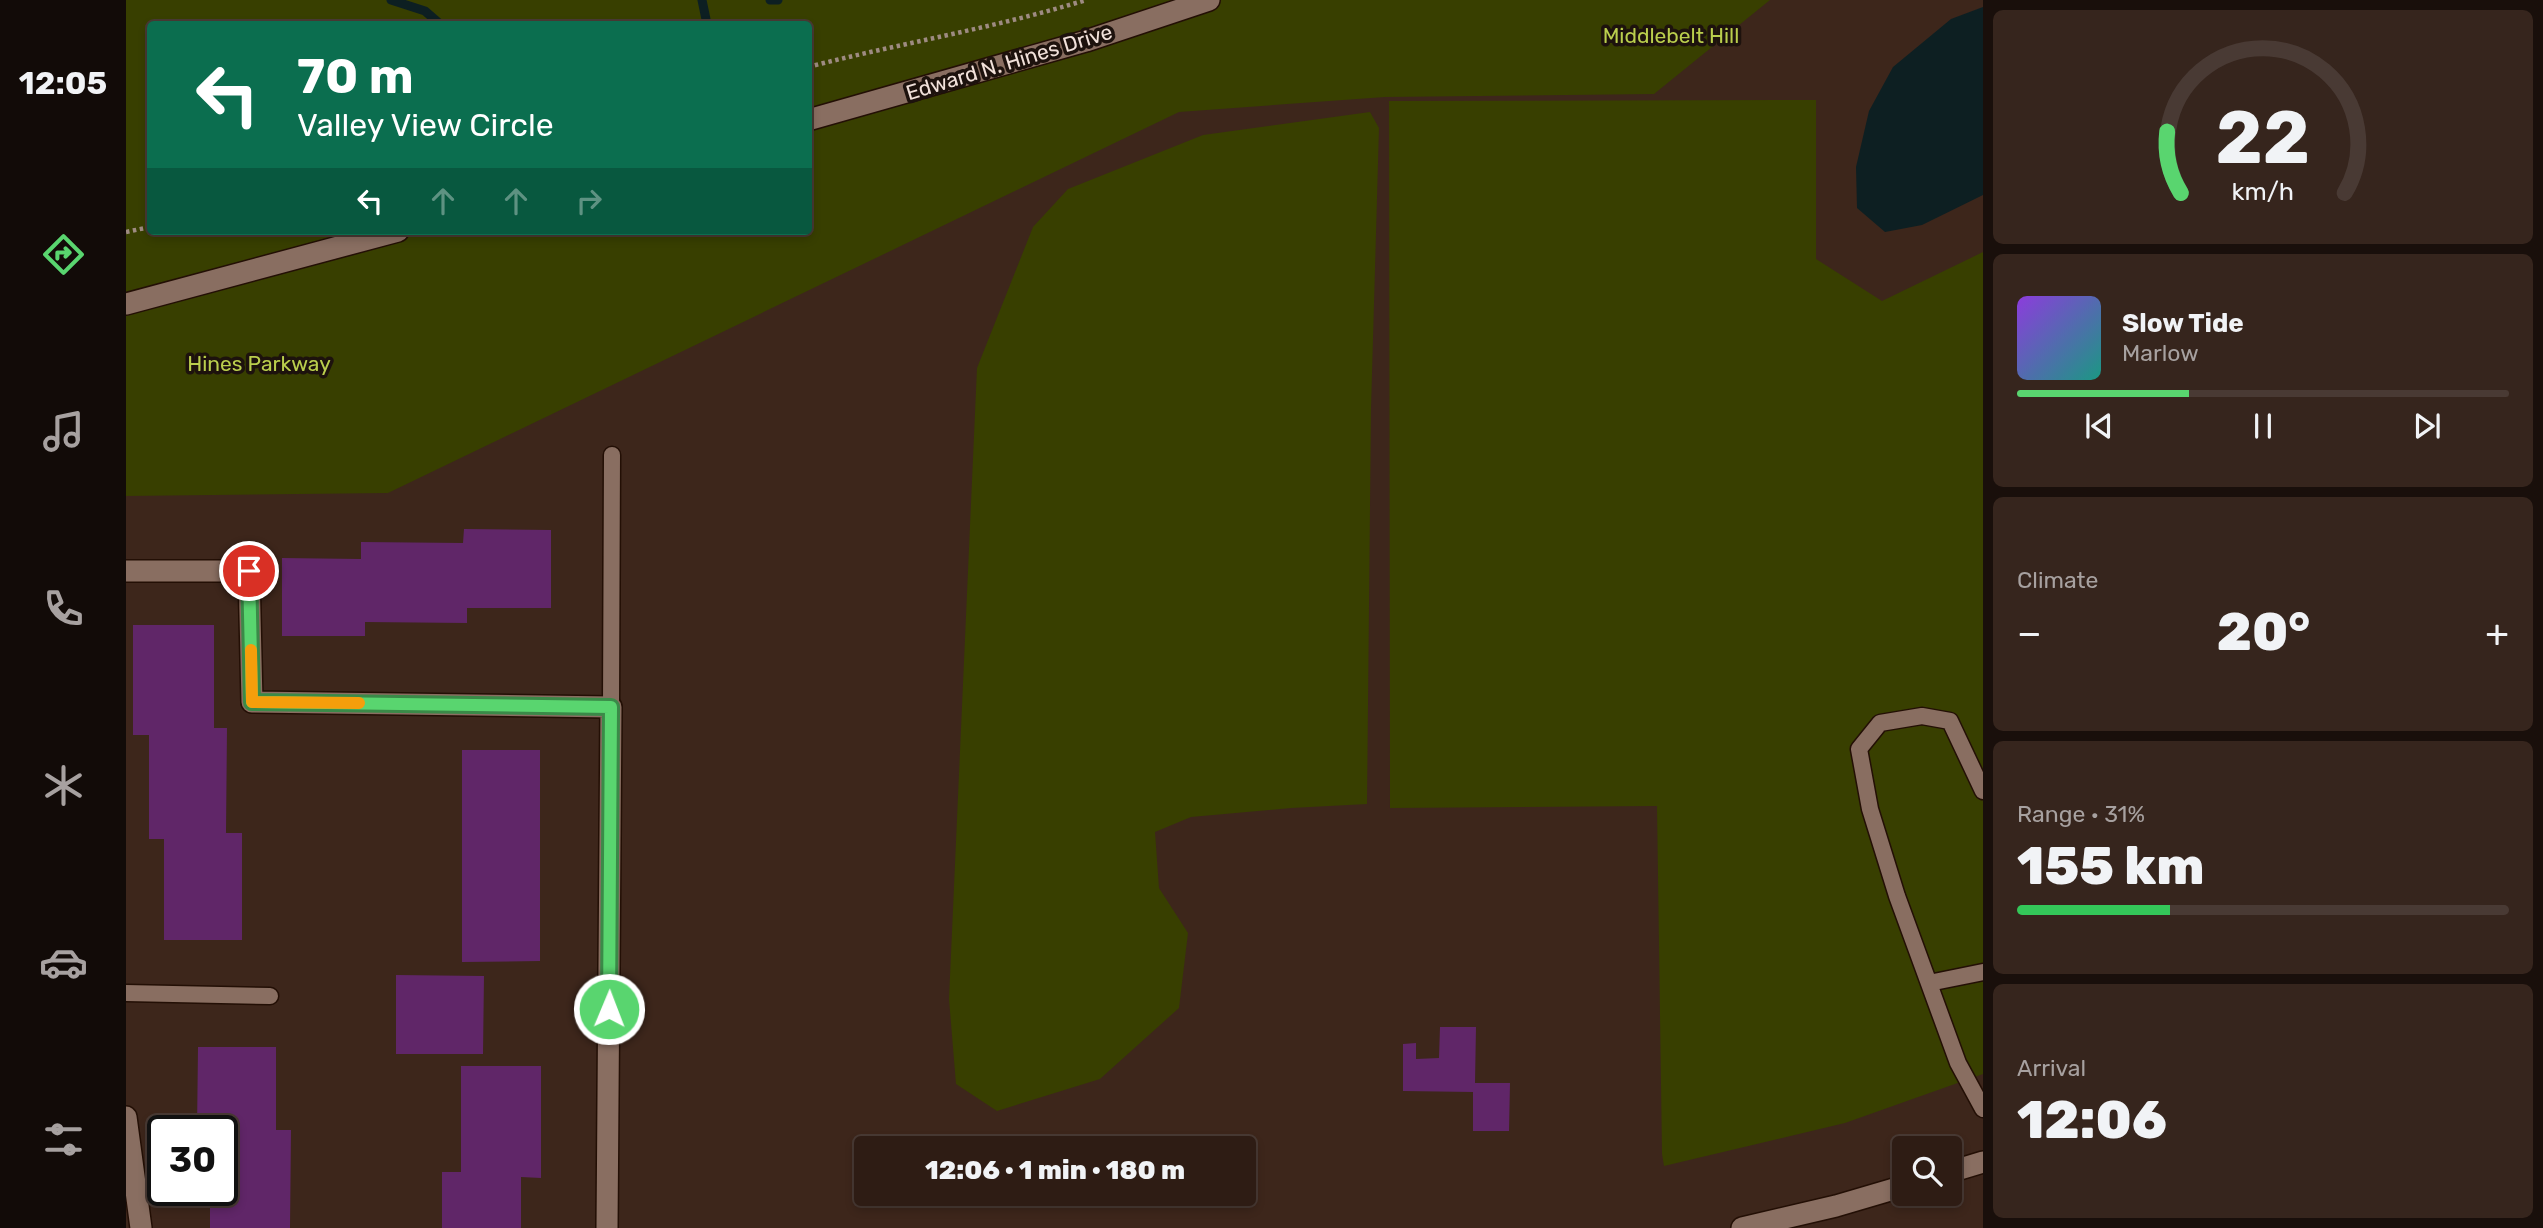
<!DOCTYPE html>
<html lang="en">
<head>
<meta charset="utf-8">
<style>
  body { margin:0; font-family:Rubik,sans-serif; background:#36251d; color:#f1f3f6; height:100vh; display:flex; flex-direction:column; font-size:26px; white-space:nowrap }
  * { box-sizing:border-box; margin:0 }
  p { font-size:23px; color:#a7a1a0 }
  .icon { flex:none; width:38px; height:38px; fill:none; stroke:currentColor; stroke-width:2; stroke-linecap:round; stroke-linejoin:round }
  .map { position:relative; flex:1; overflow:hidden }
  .side { display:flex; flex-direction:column; gap:10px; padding:10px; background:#190f0b; width:560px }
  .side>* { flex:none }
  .guide { position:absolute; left:21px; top:21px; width:665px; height:214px; border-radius:7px; box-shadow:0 4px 10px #0003,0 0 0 2px #493a34; background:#0b6e4f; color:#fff; overflow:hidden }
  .fabs { position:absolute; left:1766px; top:1136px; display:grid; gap:14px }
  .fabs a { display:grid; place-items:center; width:70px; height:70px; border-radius:7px; background:#2e1c14; box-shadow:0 4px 10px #0003,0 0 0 2px #493a34; font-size:35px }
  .speed { position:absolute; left:21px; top:1115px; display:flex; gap:14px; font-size:35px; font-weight:700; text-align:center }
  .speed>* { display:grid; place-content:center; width:91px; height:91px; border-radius:50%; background:#2e1c14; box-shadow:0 4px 10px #0003,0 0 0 2px #493a34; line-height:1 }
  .speed .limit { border:4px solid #111; border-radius:10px; background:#fff; color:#111 }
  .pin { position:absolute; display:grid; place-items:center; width:60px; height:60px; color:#fff; margin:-30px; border:4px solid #fff; border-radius:50%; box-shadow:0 2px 7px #0007 }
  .me { position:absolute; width:77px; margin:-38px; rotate:1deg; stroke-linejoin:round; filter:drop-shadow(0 0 5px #0008) }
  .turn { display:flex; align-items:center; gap:24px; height:147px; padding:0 35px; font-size:32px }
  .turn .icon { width:91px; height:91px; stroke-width:2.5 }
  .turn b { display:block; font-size:49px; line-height:60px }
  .lanes { display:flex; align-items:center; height:66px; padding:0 35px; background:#0003; justify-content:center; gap:35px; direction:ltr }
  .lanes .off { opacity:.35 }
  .big { font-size:52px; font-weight:800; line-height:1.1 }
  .side .widget { flex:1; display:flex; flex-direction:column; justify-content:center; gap:10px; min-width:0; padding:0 24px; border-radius:10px; background:#36251d }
  .side .dial { align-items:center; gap:0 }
  .dial svg { height:182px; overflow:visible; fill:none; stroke:#493a34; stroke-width:7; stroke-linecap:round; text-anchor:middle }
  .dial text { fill:#f1f3f6; stroke:none }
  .song { display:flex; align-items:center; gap:21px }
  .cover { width:84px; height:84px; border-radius:10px; background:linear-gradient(135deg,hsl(270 70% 55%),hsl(170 70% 35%)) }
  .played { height:7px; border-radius:4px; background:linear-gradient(90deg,#59d56f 35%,#493a34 35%) }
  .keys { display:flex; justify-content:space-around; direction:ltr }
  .heat { display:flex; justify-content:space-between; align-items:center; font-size:38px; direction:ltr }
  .charge { height:10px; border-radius:5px; background:linear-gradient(90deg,#34c759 31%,#493a34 0) }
  .trip { position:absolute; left:728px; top:1136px; width:402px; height:70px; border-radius:7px; background:#2e1c14; box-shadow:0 4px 10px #0003,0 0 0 2px #493a34; font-weight:800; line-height:70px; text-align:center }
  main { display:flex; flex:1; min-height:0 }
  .tab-bar { display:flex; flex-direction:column; width:126px; justify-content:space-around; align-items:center; background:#120b08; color:#a7a1a0 }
  .tab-bar .icon { width:49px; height:49px }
  .tab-bar .on { color:#59d56f }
  .tab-bar b { font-size:32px; color:#f1f3f6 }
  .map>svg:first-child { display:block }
</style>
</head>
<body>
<main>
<nav class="tab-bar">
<b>12:05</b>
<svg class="icon on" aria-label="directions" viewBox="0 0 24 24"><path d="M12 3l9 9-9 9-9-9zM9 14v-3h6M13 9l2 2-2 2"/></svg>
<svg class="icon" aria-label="music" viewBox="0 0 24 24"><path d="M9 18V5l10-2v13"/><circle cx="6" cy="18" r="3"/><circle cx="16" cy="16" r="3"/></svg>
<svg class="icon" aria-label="phone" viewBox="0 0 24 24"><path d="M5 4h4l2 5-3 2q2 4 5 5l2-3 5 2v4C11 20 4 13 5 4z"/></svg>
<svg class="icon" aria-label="climate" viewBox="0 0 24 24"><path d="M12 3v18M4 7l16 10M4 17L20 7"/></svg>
<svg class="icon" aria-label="car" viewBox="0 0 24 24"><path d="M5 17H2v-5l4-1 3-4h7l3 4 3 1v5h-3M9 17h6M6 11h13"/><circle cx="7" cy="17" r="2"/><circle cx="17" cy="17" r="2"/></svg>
<svg class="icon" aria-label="filters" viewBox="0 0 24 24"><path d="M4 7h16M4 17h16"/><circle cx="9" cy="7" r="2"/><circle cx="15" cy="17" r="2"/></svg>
</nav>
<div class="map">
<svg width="1857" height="1228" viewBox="0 0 1857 1228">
  <rect width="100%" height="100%" fill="#3d261b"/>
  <!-- green -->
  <path fill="#383f00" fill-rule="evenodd" d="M0,0H1644L1528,94L1259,97L1053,112L262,493L0,496ZM24,24H682V231H24Z
    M1690,100V259L1756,301L1857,252V1074L1719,1123L1538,1166L1536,1154L1531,806L1264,808L1263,101Z
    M1244,112L1253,128L1245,409L1241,804L1165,808L1065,817L1029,832L1033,888L1062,933L1053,1008L974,1079L871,1111L830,1084L823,999L851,368L907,227L942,189L1077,135Z"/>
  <!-- water -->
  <path fill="#0d1f22" d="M1857,7V195L1796,225L1759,232L1731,208L1730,167L1743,111L1767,67L1825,19Z"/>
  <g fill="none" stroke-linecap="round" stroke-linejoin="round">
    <!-- stream -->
    <path stroke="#0d1f22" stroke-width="9" d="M265,0L299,11L314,24
      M576,0L581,24
      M644,0H652"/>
  </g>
  <!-- building -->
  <path fill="#602668" d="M338,529L425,530V608H341V623L239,622V636H156V558L235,559V542L337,543Z
    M7,625H88V728H101L100,833H116V940H38V839H23V735H7Z
    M336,750H414V961L336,962Z
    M270,975L358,976L357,1054H270Z
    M1314,1027H1350L1349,1083H1384L1383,1131H1347V1092L1277,1091V1044L1290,1043V1059L1313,1058Z
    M72,1047H150V1130H165L164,1228H84V1190H96V1130H71Z
    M335,1066H415V1178L395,1177V1228H316V1172H335Z"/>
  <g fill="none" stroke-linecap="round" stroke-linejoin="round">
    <!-- service casing -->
    <g stroke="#230f05" stroke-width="19">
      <path id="service" d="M485,707L486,455
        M1857,791L1824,721L1796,716L1754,723L1733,749L1744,809L1771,896L1832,1063L1857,1109
        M1803,983L1857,972
        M0,993L144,996"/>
    </g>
    <!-- minor casing -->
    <g stroke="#230f05" stroke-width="24">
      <path id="minor" d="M0,571H123L126,702L485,707L481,1228
        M0,1117L15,1228"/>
    </g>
    <!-- tertiary casing -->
    <g stroke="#230f05" stroke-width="24">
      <path id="tertiary" d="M682,120L960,41L1083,0
        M0,304L272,231
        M1824,1172L1857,1162
        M1616,1228L1710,1206L1778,1186"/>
    </g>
    <!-- path -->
    <path stroke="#9e8b82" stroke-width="4.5" stroke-dasharray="3.5 3.5" stroke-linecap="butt" d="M682,67C775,43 869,28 960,0
      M0,232L24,227"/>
    <!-- service -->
    <use href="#service" stroke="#896e61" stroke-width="16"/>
    <!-- minor -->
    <use href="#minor" stroke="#896e61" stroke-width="21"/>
    <!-- tertiary -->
    <use href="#tertiary" stroke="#896e61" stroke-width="21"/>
  </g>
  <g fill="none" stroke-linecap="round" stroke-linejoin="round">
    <!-- route casing -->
    <g stroke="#3a8a48" stroke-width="18">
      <path id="route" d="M123,571L126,702L485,707L483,1009"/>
    </g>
    <!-- route -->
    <use href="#route" stroke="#59d56f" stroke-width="12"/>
    <!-- slow -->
    <path stroke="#f59e0b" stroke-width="12" d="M125,650L126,702L233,703"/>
  </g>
  <g text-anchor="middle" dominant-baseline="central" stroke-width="7" stroke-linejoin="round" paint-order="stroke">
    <!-- park labels -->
    <g font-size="21" fill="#bace4d" stroke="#1d120d">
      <text x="1545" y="35">Middlebelt Hill</text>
      <text x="133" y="363">Hines Parkway</text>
    </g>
    <!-- street labels -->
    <g font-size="21" fill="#f1e1da" stroke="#1d120d">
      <text transform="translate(883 62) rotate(-17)">Edward N. Hines Drive</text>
    </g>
  </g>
</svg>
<div class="fabs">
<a><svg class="icon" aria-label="search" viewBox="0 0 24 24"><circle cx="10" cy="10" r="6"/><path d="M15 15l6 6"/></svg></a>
</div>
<div class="speed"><div class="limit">30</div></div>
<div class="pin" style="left:123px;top:571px;background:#d93025"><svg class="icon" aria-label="arrive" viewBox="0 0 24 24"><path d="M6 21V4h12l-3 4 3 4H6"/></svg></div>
<svg class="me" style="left:483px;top:1009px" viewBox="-20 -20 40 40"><circle r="17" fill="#59d56f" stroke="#fff" stroke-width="3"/><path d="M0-11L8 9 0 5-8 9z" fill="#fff"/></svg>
<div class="trip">12:06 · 1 min · 180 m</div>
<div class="guide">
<div class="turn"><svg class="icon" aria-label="left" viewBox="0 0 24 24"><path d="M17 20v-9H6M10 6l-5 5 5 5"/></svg><div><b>70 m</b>Valley View Circle</div></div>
<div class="lanes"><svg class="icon" aria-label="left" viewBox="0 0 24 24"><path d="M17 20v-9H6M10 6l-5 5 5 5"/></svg><svg class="icon off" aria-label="ahead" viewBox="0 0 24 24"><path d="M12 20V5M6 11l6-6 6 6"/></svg><svg class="icon off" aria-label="ahead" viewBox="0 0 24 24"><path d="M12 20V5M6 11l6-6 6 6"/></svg><svg class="icon off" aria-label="right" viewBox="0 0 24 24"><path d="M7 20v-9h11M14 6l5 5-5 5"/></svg></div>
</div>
</div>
<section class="side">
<div class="widget dial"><svg viewBox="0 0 100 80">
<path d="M14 69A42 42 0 1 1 86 69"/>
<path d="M14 69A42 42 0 0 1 8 42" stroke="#59d56f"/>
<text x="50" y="56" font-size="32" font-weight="700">22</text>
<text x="50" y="72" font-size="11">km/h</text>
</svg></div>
<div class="widget">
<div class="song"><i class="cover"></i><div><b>Slow Tide</b><p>Marlow</p></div></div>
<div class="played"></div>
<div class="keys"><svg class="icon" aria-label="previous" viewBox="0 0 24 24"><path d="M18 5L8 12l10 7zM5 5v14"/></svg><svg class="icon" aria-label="pause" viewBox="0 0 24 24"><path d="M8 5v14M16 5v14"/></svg><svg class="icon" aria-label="next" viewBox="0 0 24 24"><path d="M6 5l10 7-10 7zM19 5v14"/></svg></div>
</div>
<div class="widget"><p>Climate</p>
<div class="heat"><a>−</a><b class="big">20°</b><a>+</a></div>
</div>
<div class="widget"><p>Range · 31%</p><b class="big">155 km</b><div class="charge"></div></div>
<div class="widget"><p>Arrival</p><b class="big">12:06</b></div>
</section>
</main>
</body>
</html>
